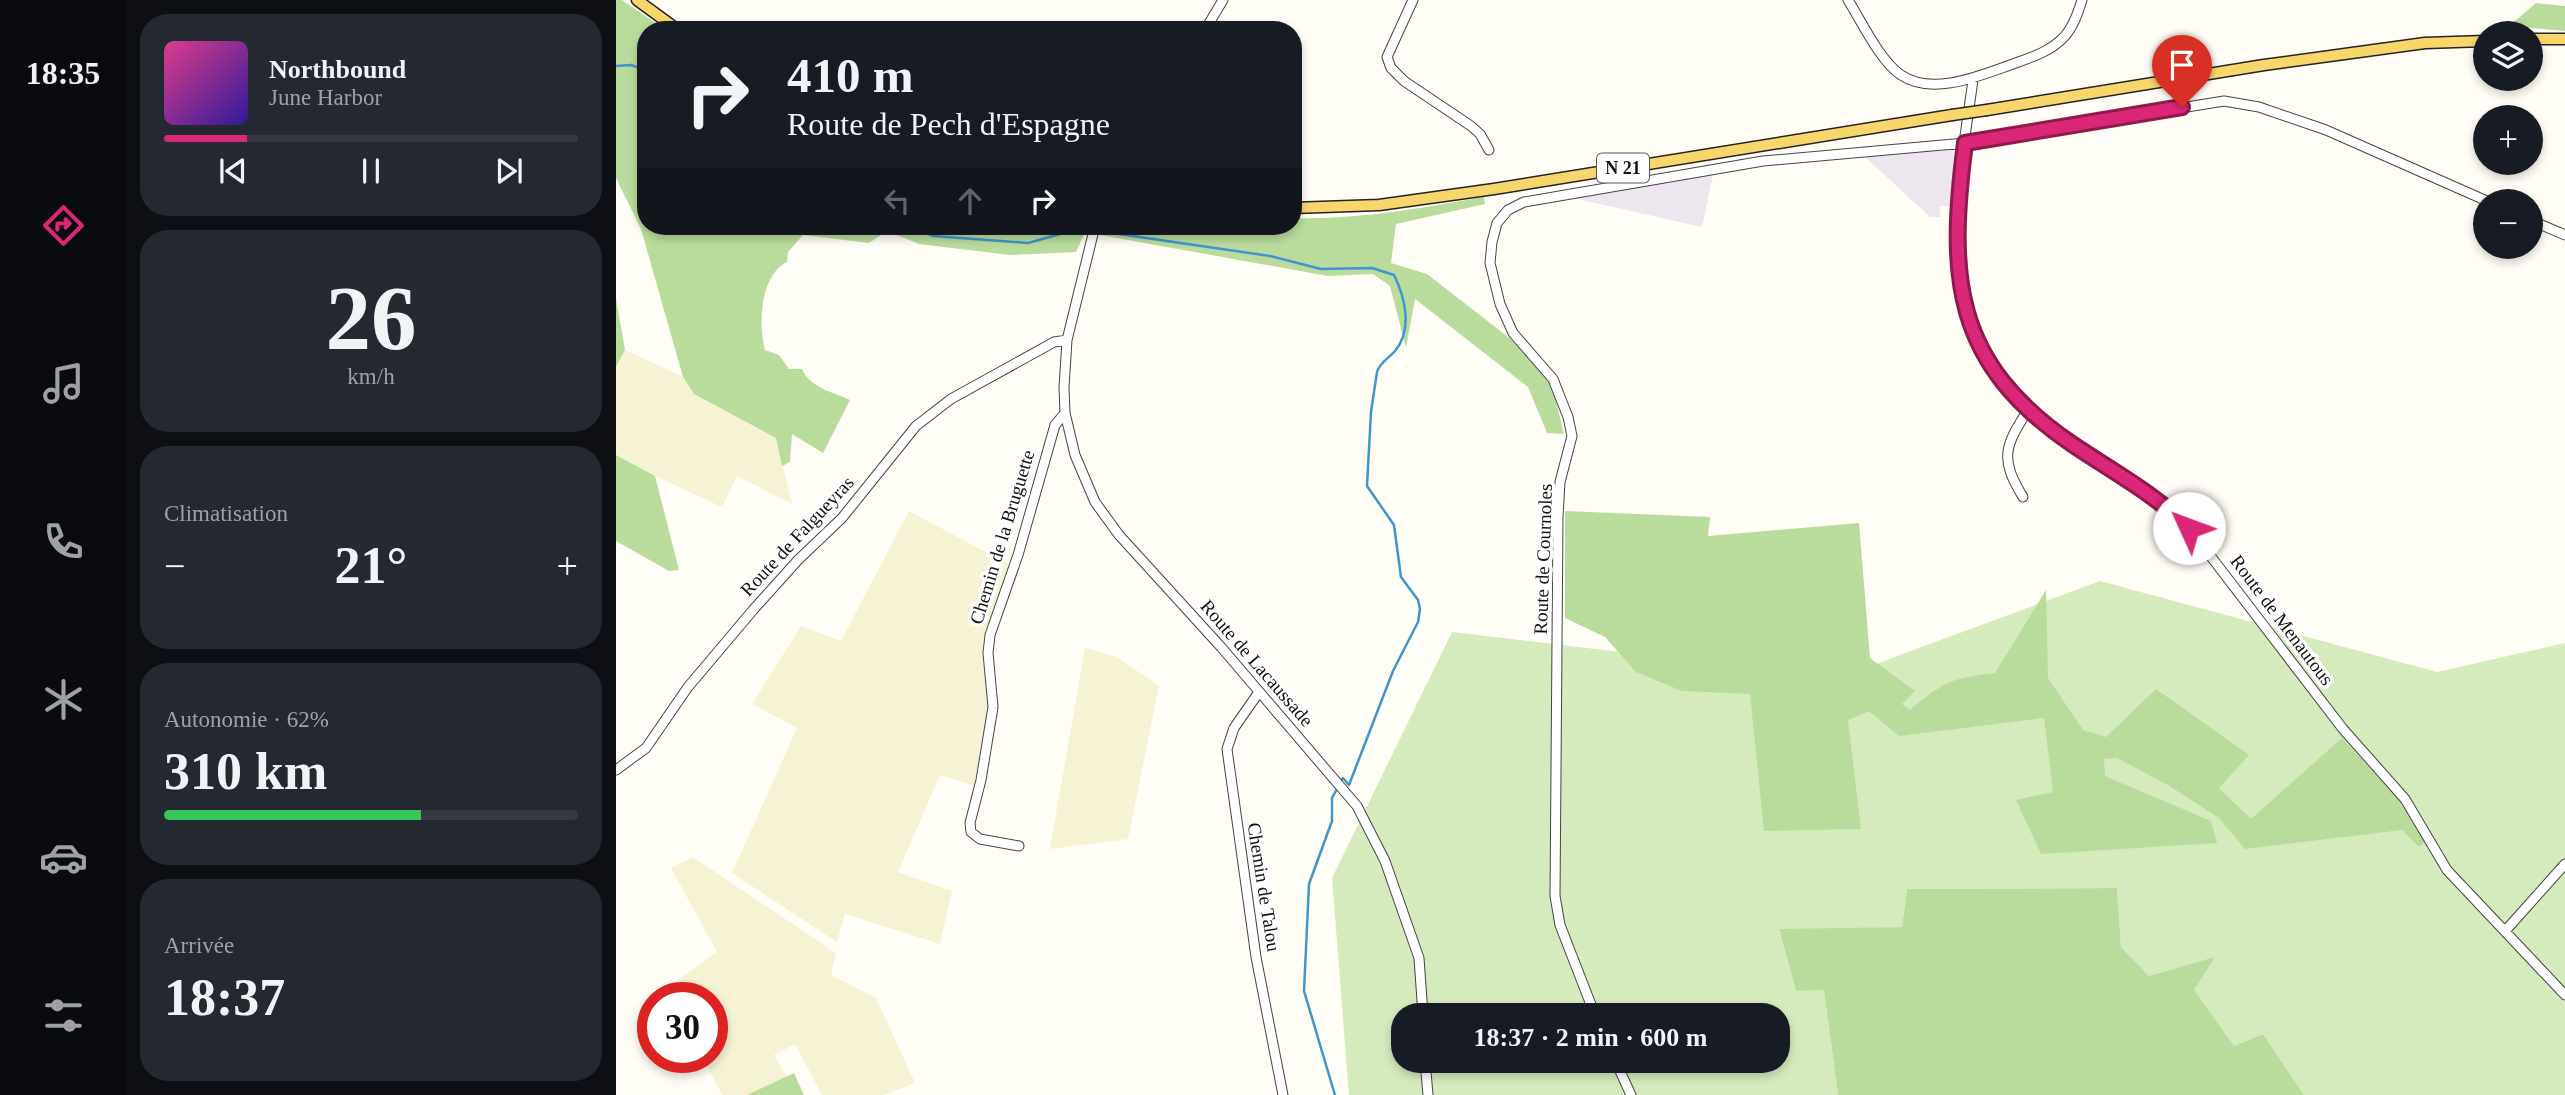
<!DOCTYPE html>
<html lang="fr">
<head>
<meta charset="utf-8">
<style>
  body { margin:0; font-family:Georgia,serif; background:#242831; color:#f1f3f6; height:100vh; display:flex; flex-direction:column; font-size:26px; white-space:nowrap }
  * { box-sizing:border-box; margin:0 }
  p { font-size:23px; color:#9ea1a6 }
  .icon { flex:none; width:38px; height:38px; fill:none; stroke:currentColor; stroke-width:2; stroke-linecap:round; stroke-linejoin:round }
  .map { position:relative; flex:1; overflow:hidden }
  .sheet { display:flex; flex-direction:column; gap:14px; padding:14px; background:#0d0f14; width:490px }
  .sheet>* { flex:none }
  .hud { position:absolute; left:21px; top:21px; width:665px; height:214px; border-radius:28px; box-shadow:0 4px 10px #0003; background:#171b24; color:#f1f3f6; overflow:hidden }
  .controls { position:absolute; left:1857px; top:21px; display:grid; gap:14px }
  .controls a { display:grid; place-items:center; width:70px; height:70px; border-radius:50%; background:#171b24; box-shadow:0 4px 10px #0003; font-size:35px }
  .speed { position:absolute; left:21px; top:982px; display:flex; gap:14px; font-size:35px; font-weight:700; text-align:center }
  .speed>* { display:grid; place-content:center; width:91px; height:91px; border-radius:50%; background:#171b24; box-shadow:0 4px 10px #0003; line-height:1 }
  .speed .limit { border:10px solid #d22; background:#fff; color:#111 }
  .pin { position:absolute; display:grid; place-items:center; width:60px; height:60px; color:#fff; margin:-72px -30px; border-radius:50% 50% 50% 0; rotate:-45deg; box-shadow:0 0 7px #0007 }
  .pin .icon { rotate:45deg }
  .me { position:absolute; width:77px; margin:-38px; rotate:313deg; stroke-linejoin:round; filter:drop-shadow(0 0 5px #0008) }
  .turn { display:flex; align-items:center; gap:24px; height:147px; padding:0 35px; font-size:32px }
  .turn .icon { width:91px; height:91px; stroke-width:2.5 }
  .turn b { display:block; font-size:49px; line-height:60px }
  .lanes { display:flex; align-items:center; height:66px; padding:0 35px; background:#0003; justify-content:center; gap:35px; direction:ltr }
  .lanes .off { opacity:.35 }
  .big { font-size:52px; font-weight:700; line-height:1.1 }
  .sheet .widget { flex:1; display:flex; flex-direction:column; justify-content:center; gap:10px; min-width:0; padding:0 24px; border-radius:28px; background:#242831 }
  .sheet .dial { align-items:center; gap:0 }
  .dial b { font-size:91px; line-height:1 }
  .song { display:flex; align-items:center; gap:21px }
  .cover { width:84px; height:84px; border-radius:10px; background:linear-gradient(135deg,hsl(330 70% 55%),hsl(250 70% 35%)) }
  .played { height:7px; border-radius:4px; background:linear-gradient(90deg,#db2777 20%,#363941 20%) }
  .keys { display:flex; justify-content:space-around; direction:ltr }
  .heat { display:flex; justify-content:space-between; align-items:center; font-size:38px; direction:ltr }
  .charge { height:10px; border-radius:5px; background:linear-gradient(90deg,#34c759 62%,#363941 0) }
  .trip { position:absolute; left:775px; top:1003px; width:399px; height:70px; border-radius:28px; background:#171b24; box-shadow:0 4px 10px #0003; font-weight:700; line-height:70px; text-align:center }
  main { display:flex; flex:1; min-height:0 }
  .tab-bar { display:flex; flex-direction:column; width:126px; justify-content:space-around; align-items:center; background:#090b0e; color:#9ea1a6 }
  .tab-bar .icon { width:49px; height:49px }
  .tab-bar .selected { color:#db2777 }
  .tab-bar b { font-size:32px; color:#f1f3f6 }
  .map>svg:first-child { display:block }
</style>
</head>
<body>
<main>
<nav class="tab-bar">
<b>18:35</b>
<svg class="icon selected" aria-label="directions" viewBox="0 0 24 24"><path d="M12 3l9 9-9 9-9-9zM9 14v-3h6M13 9l2 2-2 2"/></svg>
<svg class="icon" aria-label="music" viewBox="0 0 24 24"><path d="M9 18V5l10-2v13"/><circle cx="6" cy="18" r="3"/><circle cx="16" cy="16" r="3"/></svg>
<svg class="icon" aria-label="phone" viewBox="0 0 24 24"><path d="M5 4h4l2 5-3 2q2 4 5 5l2-3 5 2v4C11 20 4 13 5 4z"/></svg>
<svg class="icon" aria-label="climate" viewBox="0 0 24 24"><path d="M12 3v18M4 7l16 10M4 17L20 7"/></svg>
<svg class="icon" aria-label="car" viewBox="0 0 24 24"><path d="M5 17H2v-5l4-1 3-4h7l3 4 3 1v5h-3M9 17h6M6 11h13"/><circle cx="7" cy="17" r="2"/><circle cx="17" cy="17" r="2"/></svg>
<svg class="icon" aria-label="filters" viewBox="0 0 24 24"><path d="M4 7h16M4 17h16"/><circle cx="9" cy="7" r="2"/><circle cx="15" cy="17" r="2"/></svg>
</nav>
<section class="sheet">
<div class="widget">
<div class="song"><i class="cover"></i><div><b>Northbound</b><p>June Harbor</p></div></div>
<div class="played"></div>
<div class="keys"><svg class="icon" aria-label="previous" viewBox="0 0 24 24"><path d="M18 5L8 12l10 7zM5 5v14"/></svg><svg class="icon" aria-label="pause" viewBox="0 0 24 24"><path d="M8 5v14M16 5v14"/></svg><svg class="icon" aria-label="next" viewBox="0 0 24 24"><path d="M6 5l10 7-10 7zM19 5v14"/></svg></div>
</div>
<div class="widget dial"><b>26</b><p>km/h</p></div>
<div class="widget"><p>Climatisation</p>
<div class="heat"><a>−</a><b class="big">21°</b><a>+</a></div>
</div>
<div class="widget"><p>Autonomie · 62%</p><b class="big">310 km</b><div class="charge"></div></div>
<div class="widget"><p>Arrivée</p><b class="big">18:37</b></div>
</section>
<div class="map">
<svg width="1949" height="1095" viewBox="0 0 1949 1095">
  <rect width="100%" height="100%" fill="#fffdf5"/>
  <!-- industrial -->
  <path fill="#eee6ef" d="M1338,149L1336,206H1324V217H1314L1248,156Z
    M1097,175L1086,227L957,198Z"/>
  <!-- farmland -->
  <path fill="#f6f3d4" d="M9,350L67,377L78,394L160,438L176,504L121,476L106,507L39,476L0,455V367Z
    M293,511L394,565L367,645L372,707L358,786L324,775L282,872L336,891L324,944L229,914L221,942L116,873L181,728L136,704L185,626L225,641Z
    M469,648L501,657L543,686L512,839L434,849Z
    M77,857L220,953L215,975L260,998L299,1083L268,1095H206L179,1044L158,1055L171,1077L131,1095H106L87,1057H96V998L58,997L53,986L101,952L55,868Z"/>
  <!-- green -->
  <path fill="#d5ebbd" fill-rule="evenodd" d="M1484,581L1821,672L1949,643V1095H1688L1647,1034L1618,1046L1577,990L1598,958L1533,976L1505,947L1501,888L1291,889L1286,927L1163,930L1180,991L1208,989L1222,1095H733L716,878L836,632L1222,678ZM788,1015H1162V1060H788Z"/>
  <!-- forest -->
  <path fill="#b9dc9c" d="M0,0H6L50,30H30V226H472L460,252L394,255L303,244L271,231L253,243L187,235L172,252L171,262C144,275 142,325 149,350L163,355L173,369H186C193,387 217,392 234,400L207,453L176,434L174,462L166,466L160,438L78,394L67,377L25,229L0,178Z
    M1920,3L1949,6V31L1893,26Z
    M868,197L869,204L780,224L775,263L811,274L905,347L936,384L948,434L931,433L912,387L799,299L790,348L774,286L757,274L712,276L484,235L488,226H677V218C741,220 805,208 868,197Z
    M0,299L9,350L0,367Z
    M0,455L39,476L63,570L53,571L0,541Z
    M949,511L1094,517L1092,536L1243,523L1254,658L1299,691L1286,704L1294,710C1330,681 1332,679 1379,673L1430,590L1432,678L1467,730L1490,737L1540,689L1633,755L1603,788L1635,819L1726,738L1786,803L1810,841L1803,847L1786,830L1629,849L1603,818L1552,785L1501,758L1488,759L1489,776L1595,821L1601,843L1425,854L1400,800L1437,792L1428,718L1283,736L1253,711L1232,720L1245,829L1148,831L1134,694L1066,691L1020,672L989,637L949,618Z
    M1501,888L1505,947L1533,976L1599,957L1578,990L1618,1046L1647,1034L1688,1095H1222L1208,990L1180,991L1163,929L1286,927L1291,889Z
    M178,1073L188,1095H131Z"/>
  <g fill="none" stroke-linecap="round" stroke-linejoin="round">
    <!-- stream -->
    <path stroke="#3f96cf" stroke-width="2.5" d="M0,66L15,65L30,70
      M212,226H214
      M224,226L233,229L243,226
      M296,226L317,236L412,243L466,228L475,230
      M482,231L654,256L705,269L756,268L778,275C789,297 797,330 779,351C773,358 764,362 761,372L755,412L751,486L778,525L785,577L802,600L804,609L802,622L777,671L733,785L727,778L725,781
      M719,1095L688,991L693,884L716,821V798L722,787"/>
    <!-- minor casing -->
    <g stroke="#444" stroke-width="11">
      <path id="minor" d="M797,0L771,57L775,68L788,81L855,126L864,134L873,150
        M1232,0C1246,22 1264,61 1285,75C1316,96 1363,76 1394,65C1413,58 1432,53 1447,38C1457,28 1462,13 1466,0
        M589,30L607,0
        M1357,80C1346,161 1328,246 1355,326C1358,334 1360,343 1365,351C1387,388 1417,416 1453,441C1493,470 1538,493 1573,528L1727,729L1789,799L1831,870L1949,995
        M1914,220L1949,235
        M479,226L451,340L448,387L449,413L459,455L479,502L503,535L605,647L741,806L769,861L803,958L807,1015
        M1407,497C1383,458 1389,446 1412,410
        M643,692L618,728L611,749L640,957L667,1095
        M0,770L30,748L72,687L137,610L182,560L226,518L300,426L335,399L438,342L451,340
        M403,846L364,839L355,832L354,823L365,780L377,707L372,653L374,635L402,555L439,425L449,413
        M1890,930L1949,864
        M979,1015L944,925L939,896L942,517L944,482L956,436L952,417L937,379L897,333L884,304L874,263L876,242L881,223L892,210L908,202L1147,161L1349,143L1608,101L1643,107L1710,130L1871,201
        M809,1060L812,1095
        M999,1060L1015,1095"/>
    </g>
    <!-- major casing -->
    <g stroke="#222" stroke-width="13">
      <path id="major" d="M21,0L62,30
        M1914,39H1949
        M1371,110L1648,65L1809,43L1869,41
        M677,208L763,205L878,189L1336,115"/>
    </g>
    <!-- minor -->
    <use href="#minor" stroke="#fff" stroke-width="9"/>
    <!-- major -->
    <use href="#major" stroke="#f9d66b" stroke-width="10"/>
    <!-- major-bridge casing -->
    <g stroke="#222" stroke-width="13" stroke-linecap="butt">
      <path id="major-bridge" d="M1336,115L1371,110"/>
    </g>
    <!-- major-bridge -->
    <use href="#major-bridge" stroke="#f9d66b" stroke-width="10"/>
  </g>
  <g fill="none" stroke-linecap="round" stroke-linejoin="round">
    <!-- route casing -->
    <g stroke="#8e194d" stroke-width="18">
      <path id="route" d="M1566,107L1349,143C1332,276 1336,362 1456,444C1496,471 1539,494 1573,528"/>
    </g>
    <!-- route -->
    <use href="#route" stroke="#db2777" stroke-width="12"/>
  </g>
  <g text-anchor="middle" dominant-baseline="central" stroke-width="7" stroke-linejoin="round" paint-order="stroke">
    <!-- shield labels -->
    <rect fill="#fff" stroke="#585858" stroke-width="2" x="981" y="153.5" width="52" height="29" rx="5"/>
    <g font-size="18" font-weight="bold" fill="#111">
      <text x="1007" y="168">N 21</text>
    </g>
    <!-- street labels -->
    <g font-size="19" fill="#111" stroke="#fff">
      <text transform="translate(181 536) rotate(-47)">Route de Falgueyras</text>
      <text transform="translate(386 537) rotate(-73)">Chemin de la Bruguette</text>
      <text transform="translate(927 559) rotate(-88)">Route de Cournoles</text>
      <text transform="translate(1666 620) rotate(53)">Route de Menautous</text>
      <text transform="translate(641 663) rotate(49)">Route de Lacaussade</text>
      <text transform="translate(648 887) rotate(81)">Chemin de Talou</text>
    </g>
  </g>
</svg>
<div class="controls">
<a><svg class="icon" aria-label="layers" viewBox="0 0 24 24"><path d="M12 4l9 5-9 5-9-5zM3 14l9 5 9-5"/></svg></a>
<a>+</a>
<a>−</a>
</div>
<div class="speed"><div class="limit">30</div></div>
<div class="pin" style="left:1566px;top:107px;background:#d93025"><svg class="icon" aria-label="arrive" viewBox="0 0 24 24"><path d="M6 21V4h12l-3 4 3 4H6"/></svg></div>
<svg class="me" style="left:1573px;top:528px" viewBox="-20 -20 40 40"><circle r="19" fill="#fff"/><path d="M0-13L10 11 0 6-10 11z" fill="#db2777"/></svg>
<div class="trip">18:37 · 2 min · 600 m</div>
<div class="hud">
<div class="turn"><svg class="icon" aria-label="right" viewBox="0 0 24 24"><path d="M7 20v-9h11M14 6l5 5-5 5"/></svg><div><b>410 m</b>Route de Pech d'Espagne</div></div>
<div class="lanes"><svg class="icon off" aria-label="left" viewBox="0 0 24 24"><path d="M17 20v-9H6M10 6l-5 5 5 5"/></svg><svg class="icon off" aria-label="ahead" viewBox="0 0 24 24"><path d="M12 20V5M6 11l6-6 6 6"/></svg><svg class="icon" aria-label="right" viewBox="0 0 24 24"><path d="M7 20v-9h11M14 6l5 5-5 5"/></svg></div>
</div>
</div>
</main>
</body>
</html>
